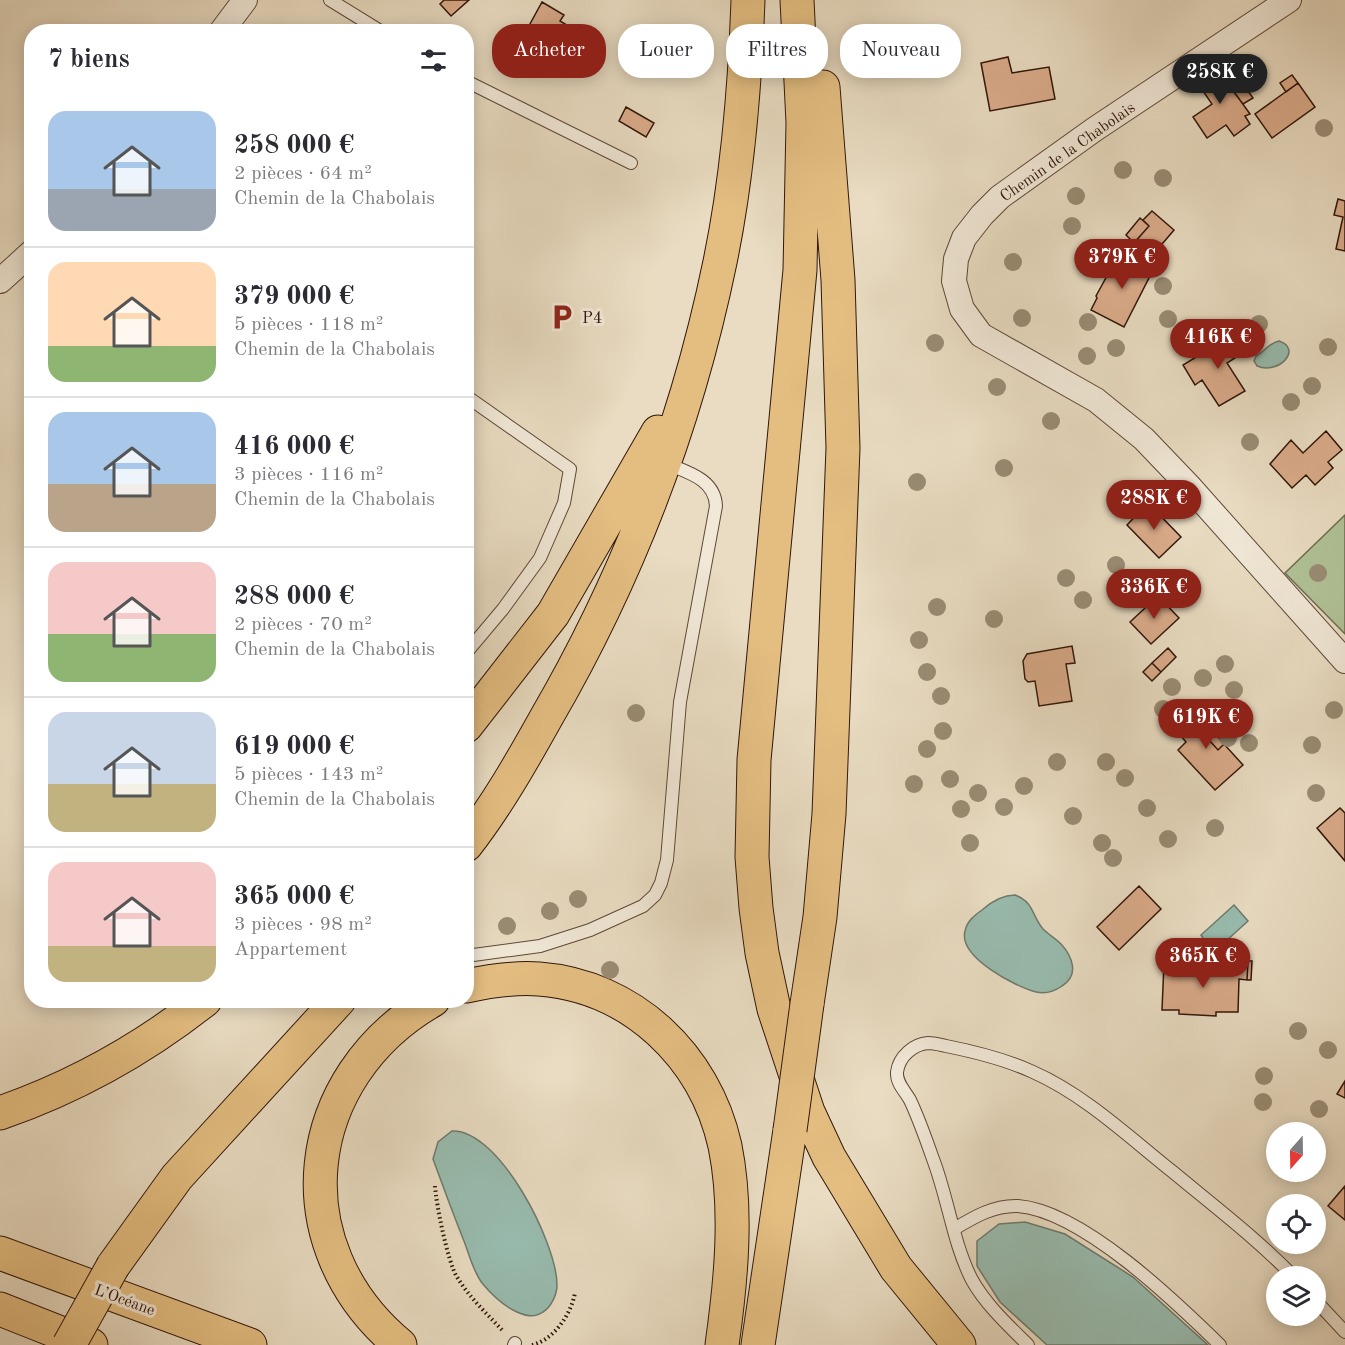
<!DOCTYPE html>
<html lang="fr">
<meta charset="utf-8">
<style>
:root{--surface:#fff;--page:#f2f2f3;--text:#2b2b33;--muted:#7c7c81;--line:#e1e1e2;--accent:#8f2418}
body{margin:0;font-family:"Old Standard TT",serif;background:var(--page);color:var(--text);height:100vh;display:flex;flex-direction:column;font-size:22px;white-space:nowrap}
*{box-sizing:border-box;margin:0}
p{font-size:20px;color:var(--muted)}
.icon{flex:none;width:33px;height:33px;fill:none;stroke:currentColor;stroke-width:2;stroke-linecap:round;stroke-linejoin:round}
.map{position:relative;flex:1;overflow:hidden}
.drawer{position:absolute;left:24px;top:24px;width:450px;height:984px;display:flex;flex-direction:column;background:var(--surface);border-radius:24px;box-shadow:0 3px 15px #0003}
.drawer>*{flex:none}
.top-card{position:absolute;left:492px;top:24px;width:570px;height:54px;display:flex;gap:12px}
.needle{width:39px;rotate:200deg}
.buttons{position:absolute;left:1266px;top:1122px;display:grid;gap:12px}
.buttons a{display:grid;place-items:center;width:60px;height:60px;border-radius:50%;background:var(--surface);box-shadow:0 3px 15px #0003;font-size:30px}
.price{position:absolute;translate:-50% -51px;padding:0 14px;border-radius:21px;background:var(--accent);color:#fff;font-size:20px;line-height:39px;filter:drop-shadow(0 2px 3px #0008)}
.price::after{content:'';position:absolute;left:50%;top:36px;width:18px;height:14px;margin-left:-9px;background:inherit;clip-path:polygon(0 0,100% 0,50% 100%)}
.price.selected{background:#222;color:#fff}
ul{padding:0;list-style:none}
li{display:flex;align-items:center;gap:18px;height:150px;padding:0 24px}
li+li{border-top:2px solid var(--line)}
li span{display:grid;place-items:center;flex:none;width:168px;height:120px;border-radius:18px;color:#555}
li>.icon{margin-inline-start:auto}
span .icon{width:72px;height:72px;fill:#fffc;stroke-width:1}
li b{font-size:26px}
h2{display:flex;justify-content:space-between;align-items:center;height:72px;padding:0 24px;font-size:26px}
.chip{padding:0 21px;border-radius:24px;background:var(--surface);box-shadow:0 3px 15px #0003;font-size:21px;line-height:54px}
.chip.selected{background:var(--accent);color:#fff}
.map>svg:first-child{display:block}
.green{fill:#b1c298;stroke:#706c51;stroke-width:1.5}
.water{fill:#98bcaf;stroke:#6e7a6d;stroke-width:1.5}
.building{fill:#daab8a;stroke:#30160a;stroke-width:1.5}
.lines{fill:none;stroke-linecap:round;stroke-linejoin:round}
.lane-casing{stroke:#5e4838;stroke-width:14}
.street-casing{stroke:#5e4838;stroke-width:26}
.highway-casing{stroke:#30160a;stroke-width:35}
.path{stroke:#30160a;stroke-width:4;stroke-dasharray:1.5 3;stroke-linecap:butt}
.lane{stroke:#f1e8d7;stroke-width:12}
.street{stroke:#f1e8d7;stroke-width:24}
.highway{stroke:#e4be81;stroke-width:33}
.highway-bridge-casing{stroke:#30160a;stroke-width:35;stroke-linecap:butt}
.highway-bridge{stroke:#e4be81;stroke-width:33}
.tree{fill:#998c74}
.labels{text-anchor:middle;stroke-width:6;stroke-linejoin:round;paint-order:stroke}
.street-label{font-size:16px;fill:#30160a;stroke:#f1e8d7}
.poi-label{font-size:16px;fill:#30160a;stroke:#f1e8d7;text-anchor:start}
</style>
<div class="map">
<svg width="1345" height="1345" viewBox="0 0 1345 1345">
<rect width="100%" height="100%" fill="#e9dcc2"/>
<filter id="stains"><feTurbulence type="fractalNoise" baseFrequency=".00333" numOctaves="4"/><feColorMatrix values="0 0 0 0 .2 0 0 0 0 .09 0 0 0 0 .02 0 0 0 .5 -.17"/></filter>
<radialGradient id="worn" r=".72"><stop offset=".6" stop-color="#630" stop-opacity="0"/><stop offset="1" stop-color="#630" stop-opacity=".3"/></radialGradient>
<path class="green" d="M1345 515V634L1285 573Z"/>
<path class="water" d="M1279 341C1303 349 1279 375 1257 366L1254 361 1256 356C1265 351 1269 343 1279 341Z
M1015 895C1035 903 1031 915 1043 929 1048 934 1055 938 1061 944 1072 956 1080 975 1062 986 1055 991 1045 994 1036 992 1016 987 958 957 965 931 967 921 975 915 982 910 991 902 1002 895 1015 895Z
M1234 905 1248 921 1215 951 1212 949 1207 950 1201 944 1203 938 1201 935Z
M452 1131C499 1129 557 1243 557 1285 557 1295 551 1307 543 1312 534 1318 526 1316 517 1312 504 1306 491 1294 482 1283 473 1271 469 1254 464 1241 453 1214 443 1186 433 1159L438 1142Z
M1025 1222 1065 1234 1133 1277 1208 1345H1047L1000 1302 977 1266V1241L999 1224Z"/>
<path class="building" d="M444 0H469L451 16 440 4Z
M542 2 564 15 560 21 585 36 570 63 524 35Z
M586 27 599 35 582 63 572 58 585 36 582 34Z
M1008 57 1012 73 1049 67 1055 99 990 111 981 63Z
M1214 64 1250 114 1245 116 1250 124 1234 136 1226 125 1207 138 1193 117 1212 104 1194 78Z
M1292 75 1298 83 1286 92 1280 83Z
M1298 83 1315 107 1272 138 1255 114Z
M1243 84 1253 98 1243 104 1233 91Z
M626 107 654 123 646 137 619 121Z
M1338 199 1345 201V251L1336 249 1343 217 1334 215Z
M1152 211 1174 230 1151 257 1134 243 1149 226 1143 220Z
M1140 218 1149 226 1134 243 1126 235Z
M1119 254 1153 270 1124 327 1091 310 1097 298 1096 296Z
M1241 336 1246 344 1241 354 1227 363 1245 391 1219 406 1202 380 1195 385 1183 365 1229 337Z
M1326 431 1342 450 1328 462 1333 468 1315 485 1306 475 1292 488 1270 464 1291 440 1303 453Z
M1148 503 1181 537 1159 558 1127 525Z
M1158 596 1179 618 1151 644 1130 622Z
M1072 646 1075 663 1066 664 1072 701 1039 706 1035 681 1028 682 1025 679 1023 661 1027 654Z
M1168 648 1176 657 1161 672 1152 663Z
M1152 663 1161 672 1152 681 1143 672Z
M1202 705H1205L1214 715 1213 718 1200 730 1218 750 1224 744 1243 765 1215 790 1178 750 1186 742 1175 729Z
M1207 724 1224 744 1218 750 1200 730Z
M1340 808 1345 813V861L1317 828Z
M1139 886 1161 909 1119 950 1097 927Z
M1175 958 1224 960 1223 966 1216 972 1181 971 1174 964Z
M1224 960 1248 961 1247 980 1239 979 1238 1012H1216V1016L1179 1014V1010H1162L1164 963 1174 964 1181 971 1216 972 1223 966Z
M1248 961H1252L1251 980H1247Z
M1345 1081V1098L1337 1094Z
M1345 1186V1220L1328 1206Z"/>
<g class="lines">
<defs>
<path id="lane" d="M330 0 382 32
M466 81 631 163
M466 396 570 469 564 503 540 558 503 609 466 653
M466 956 540 946 590 930 643 906 655 895 661 883 667 860 680 702 716 506C715 479 687 472 665 463
M954 1229C974 1217 994 1205 1018 1206 1082 1211 1175 1301 1220 1345
M1316 1301 1345 1332
M514 1345 515 1343
M1028 1345C1008 1325 986 1305 972 1280 953 1243 948 1198 933 1159 926 1139 919 1119 910 1100 905 1091 896 1083 897 1072 899 1056 914 1044 928 1043 934 1043 941 1045 946 1046 976 1052 1005 1059 1033 1072 1085 1095 1129 1137 1173 1172 1214 1206 1256 1238 1293 1276"/>
<path id="street" d="M1289 0 1095 129 1000 197 982 215 964 238 956 259 954 281 962 309 981 335 1096 400 1144 439 1188 485 1345 661
M221 32 245 0
M0 281 32 252"/>
<path id="highway" d="M797 0 803 123 800 270 754 760 752 857 756 908 762 953 774 1009 808 1112 829 1157 896 1268 959 1345
M466 726 553 614 658 432
M466 845C497 805 522 761 546 718 628 577 687 422 720 262 738 175 745 88 748 0
M466 986C490 981 514 977 539 979 632 986 705 1056 725 1146 738 1210 731 1281 722 1345
M807 1004 820 917 829 814 843 448 838 280 823 87
M0 1113C75 1087 143 1049 205 1000
M0 1253 250 1345
M113 1266 177 1177 339 1000
M0 1309 91 1345
M400 1345C280 1245 299 1077 433 1000
M758 1345 790 1130"/>
</defs>
<use href="#lane" class="lane-casing"/>
<use href="#street" class="street-casing"/>
<use href="#highway" class="highway-casing"/>
<path class="path" d="M261 32 263 27 270 32
M435 1186C436 1204 448 1263 457 1277 469 1297 487 1314 503 1331
M532 1345C554 1340 571 1314 575 1293"/>
<use href="#lane" class="lane"/>
<use href="#street" class="street"/>
<use href="#highway" class="highway"/>
<defs>
<path id="highway-bridge" d="M790 1130 807 1004
M69 1345 113 1266"/>
</defs>
<use href="#highway-bridge" class="highway-bridge-casing"/>
<use href="#highway-bridge" class="highway-bridge"/>
</g>
<g class="tree">
<circle cx="1324" cy="128" r="9"/>
<circle cx="1123" cy="170" r="9"/>
<circle cx="1163" cy="178" r="9"/>
<circle cx="1076" cy="196" r="9"/>
<circle cx="1072" cy="226" r="9"/>
<circle cx="1013" cy="262" r="9"/>
<circle cx="1163" cy="286" r="9"/>
<circle cx="1022" cy="318" r="9"/>
<circle cx="1168" cy="319" r="9"/>
<circle cx="1088" cy="322" r="9"/>
<circle cx="1259" cy="324" r="9"/>
<circle cx="1201" cy="328" r="9"/>
<circle cx="935" cy="343" r="9"/>
<circle cx="1328" cy="347" r="9"/>
<circle cx="1116" cy="348" r="9"/>
<circle cx="1087" cy="356" r="9"/>
<circle cx="1312" cy="386" r="9"/>
<circle cx="997" cy="387" r="9"/>
<circle cx="1291" cy="402" r="9"/>
<circle cx="1051" cy="421" r="9"/>
<circle cx="1250" cy="442" r="9"/>
<circle cx="1004" cy="468" r="9"/>
<circle cx="917" cy="482" r="9"/>
<circle cx="1116" cy="565" r="9"/>
<circle cx="1318" cy="573" r="9"/>
<circle cx="1066" cy="578" r="9"/>
<circle cx="1142" cy="596" r="9"/>
<circle cx="1083" cy="600" r="9"/>
<circle cx="937" cy="607" r="9"/>
<circle cx="994" cy="619" r="9"/>
<circle cx="919" cy="640" r="9"/>
<circle cx="1225" cy="664" r="9"/>
<circle cx="927" cy="672" r="9"/>
<circle cx="1203" cy="678" r="9"/>
<circle cx="1172" cy="687" r="9"/>
<circle cx="1234" cy="690" r="9"/>
<circle cx="941" cy="696" r="9"/>
<circle cx="1163" cy="709" r="9"/>
<circle cx="1334" cy="710" r="9"/>
<circle cx="636" cy="713" r="9"/>
<circle cx="943" cy="731" r="9"/>
<circle cx="1228" cy="738" r="9"/>
<circle cx="1249" cy="743" r="9"/>
<circle cx="1312" cy="745" r="9"/>
<circle cx="927" cy="749" r="9"/>
<circle cx="1057" cy="762" r="9"/>
<circle cx="1106" cy="762" r="9"/>
<circle cx="1125" cy="778" r="9"/>
<circle cx="950" cy="779" r="9"/>
<circle cx="914" cy="784" r="9"/>
<circle cx="1024" cy="786" r="9"/>
<circle cx="978" cy="793" r="9"/>
<circle cx="1316" cy="793" r="9"/>
<circle cx="1004" cy="807" r="9"/>
<circle cx="1147" cy="808" r="9"/>
<circle cx="961" cy="809" r="9"/>
<circle cx="1073" cy="816" r="9"/>
<circle cx="1215" cy="828" r="9"/>
<circle cx="1168" cy="839" r="9"/>
<circle cx="970" cy="843" r="9"/>
<circle cx="1102" cy="843" r="9"/>
<circle cx="1113" cy="858" r="9"/>
<circle cx="578" cy="899" r="9"/>
<circle cx="550" cy="911" r="9"/>
<circle cx="507" cy="926" r="9"/>
<circle cx="610" cy="970" r="9"/>
<circle cx="1298" cy="1031" r="9"/>
<circle cx="1328" cy="1050" r="9"/>
<circle cx="1264" cy="1076" r="9"/>
<circle cx="1263" cy="1102" r="9"/>
<circle cx="1319" cy="1109" r="9"/>
</g>
<defs>
<symbol id="parking-bare" viewBox="-9 -9 18 18"><path d="M-3.5-5.5H1a3.5 3.5 0 0 1 0 7H-1V5.5H-3.5ZM-1-3.4V-.6H.8a1.4 1.4 0 0 0 0-2.8Z" fill="#8f2418" stroke="#f1e8d7" stroke-width="2.5" paint-order="stroke"/></symbol>
</defs>
<g fill-rule="evenodd">
<use href="#parking-bare" x="543" y="298" width="38" height="38"/>
</g>
<g class="labels">
<g class="street-label">
<text transform="translate(1067 151) rotate(-35)" y="6">Chemin de la Chabolais</text>
<text transform="translate(125 1299) rotate(20)" y="6">L’Océane</text>
</g>
<g class="poi-label">
<text x="582" y="323">P4</text>
</g>
</g>
<rect width="100%" height="100%" filter="url(#stains)"/>
<rect width="100%" height="100%" fill="url(#worn)"/>
</svg>
<div class="buttons">
<a><svg class="needle" viewBox="-14 -14 28 28"><path d="M0-13l5 13h-10z" fill="#e53935"/><path d="M0 13l5-13h-10z" fill="#7c7c81"/></svg></a>
<a><svg class="icon" aria-label="locate" viewBox="0 0 24 24"><circle cx="12" cy="12" r="6"/><path d="M12 2v4M12 18v4M2 12h4M18 12h4"/></svg></a>
<a><svg class="icon" aria-label="layers" viewBox="0 0 24 24"><path d="M12 4l9 5-9 5-9-5zM3 14l9 5 9-5"/></svg></a>
</div>
<b class="price selected" style="left:1220px;top:105px">258K €</b>
<b class="price" style="left:1122px;top:290px">379K €</b>
<b class="price" style="left:1218px;top:370px">416K €</b>
<b class="price" style="left:1154px;top:531px">288K €</b>
<b class="price" style="left:1154px;top:620px">336K €</b>
<b class="price" style="left:1206px;top:750px">619K €</b>
<b class="price" style="left:1203px;top:989px">365K €</b>
<div class="top-card">
<a class="chip selected">Acheter</a>
<a class="chip">Louer</a>
<a class="chip">Filtres</a>
<a class="chip">Nouveau</a>
</div>
<section class="drawer">
<h2>7 biens<svg class="icon" aria-label="filters" viewBox="0 0 24 24"><path d="M4 7h16M4 17h16"/><circle cx="9" cy="7" r="2"/><circle cx="15" cy="17" r="2"/></svg></h2>
<ul>
<li><span style="background:linear-gradient(#a9c7e8 65%,#9aa5b1 0)"><svg class="icon" aria-label="home" viewBox="0 0 24 24"><path d="M3 11l9-7 9 7M6 9v11h12V9"/></svg></span><div><b>258 000 €</b><p>2 pièces · 64 m²</p><p>Chemin de la Chabolais</p></div></li>
<li><span style="background:linear-gradient(#ffd9b3 70%,#8fb573 0)"><svg class="icon" aria-label="home" viewBox="0 0 24 24"><path d="M3 11l9-7 9 7M6 9v11h12V9"/></svg></span><div><b>379 000 €</b><p>5 pièces · 118 m²</p><p>Chemin de la Chabolais</p></div></li>
<li><span style="background:linear-gradient(#a9c7e8 60%,#b9a48a 0)"><svg class="icon" aria-label="home" viewBox="0 0 24 24"><path d="M3 11l9-7 9 7M6 9v11h12V9"/></svg></span><div><b>416 000 €</b><p>3 pièces · 116 m²</p><p>Chemin de la Chabolais</p></div></li>
<li><span style="background:linear-gradient(#f6c9c9 60%,#8fb573 0)"><svg class="icon" aria-label="home" viewBox="0 0 24 24"><path d="M3 11l9-7 9 7M6 9v11h12V9"/></svg></span><div><b>288 000 €</b><p>2 pièces · 70 m²</p><p>Chemin de la Chabolais</p></div></li>
<li><span style="background:linear-gradient(#c9d6e8 60%,#c2b280 0)"><svg class="icon" aria-label="home" viewBox="0 0 24 24"><path d="M3 11l9-7 9 7M6 9v11h12V9"/></svg></span><div><b>619 000 €</b><p>5 pièces · 143 m²</p><p>Chemin de la Chabolais</p></div></li>
<li><span style="background:linear-gradient(#f6c9c9 70%,#c2b280 0)"><svg class="icon" aria-label="home" viewBox="0 0 24 24"><path d="M3 11l9-7 9 7M6 9v11h12V9"/></svg></span><div><b>365 000 €</b><p>3 pièces · 98 m²</p><p>Appartement</p></div></li>
</ul>
</section>
</div>
